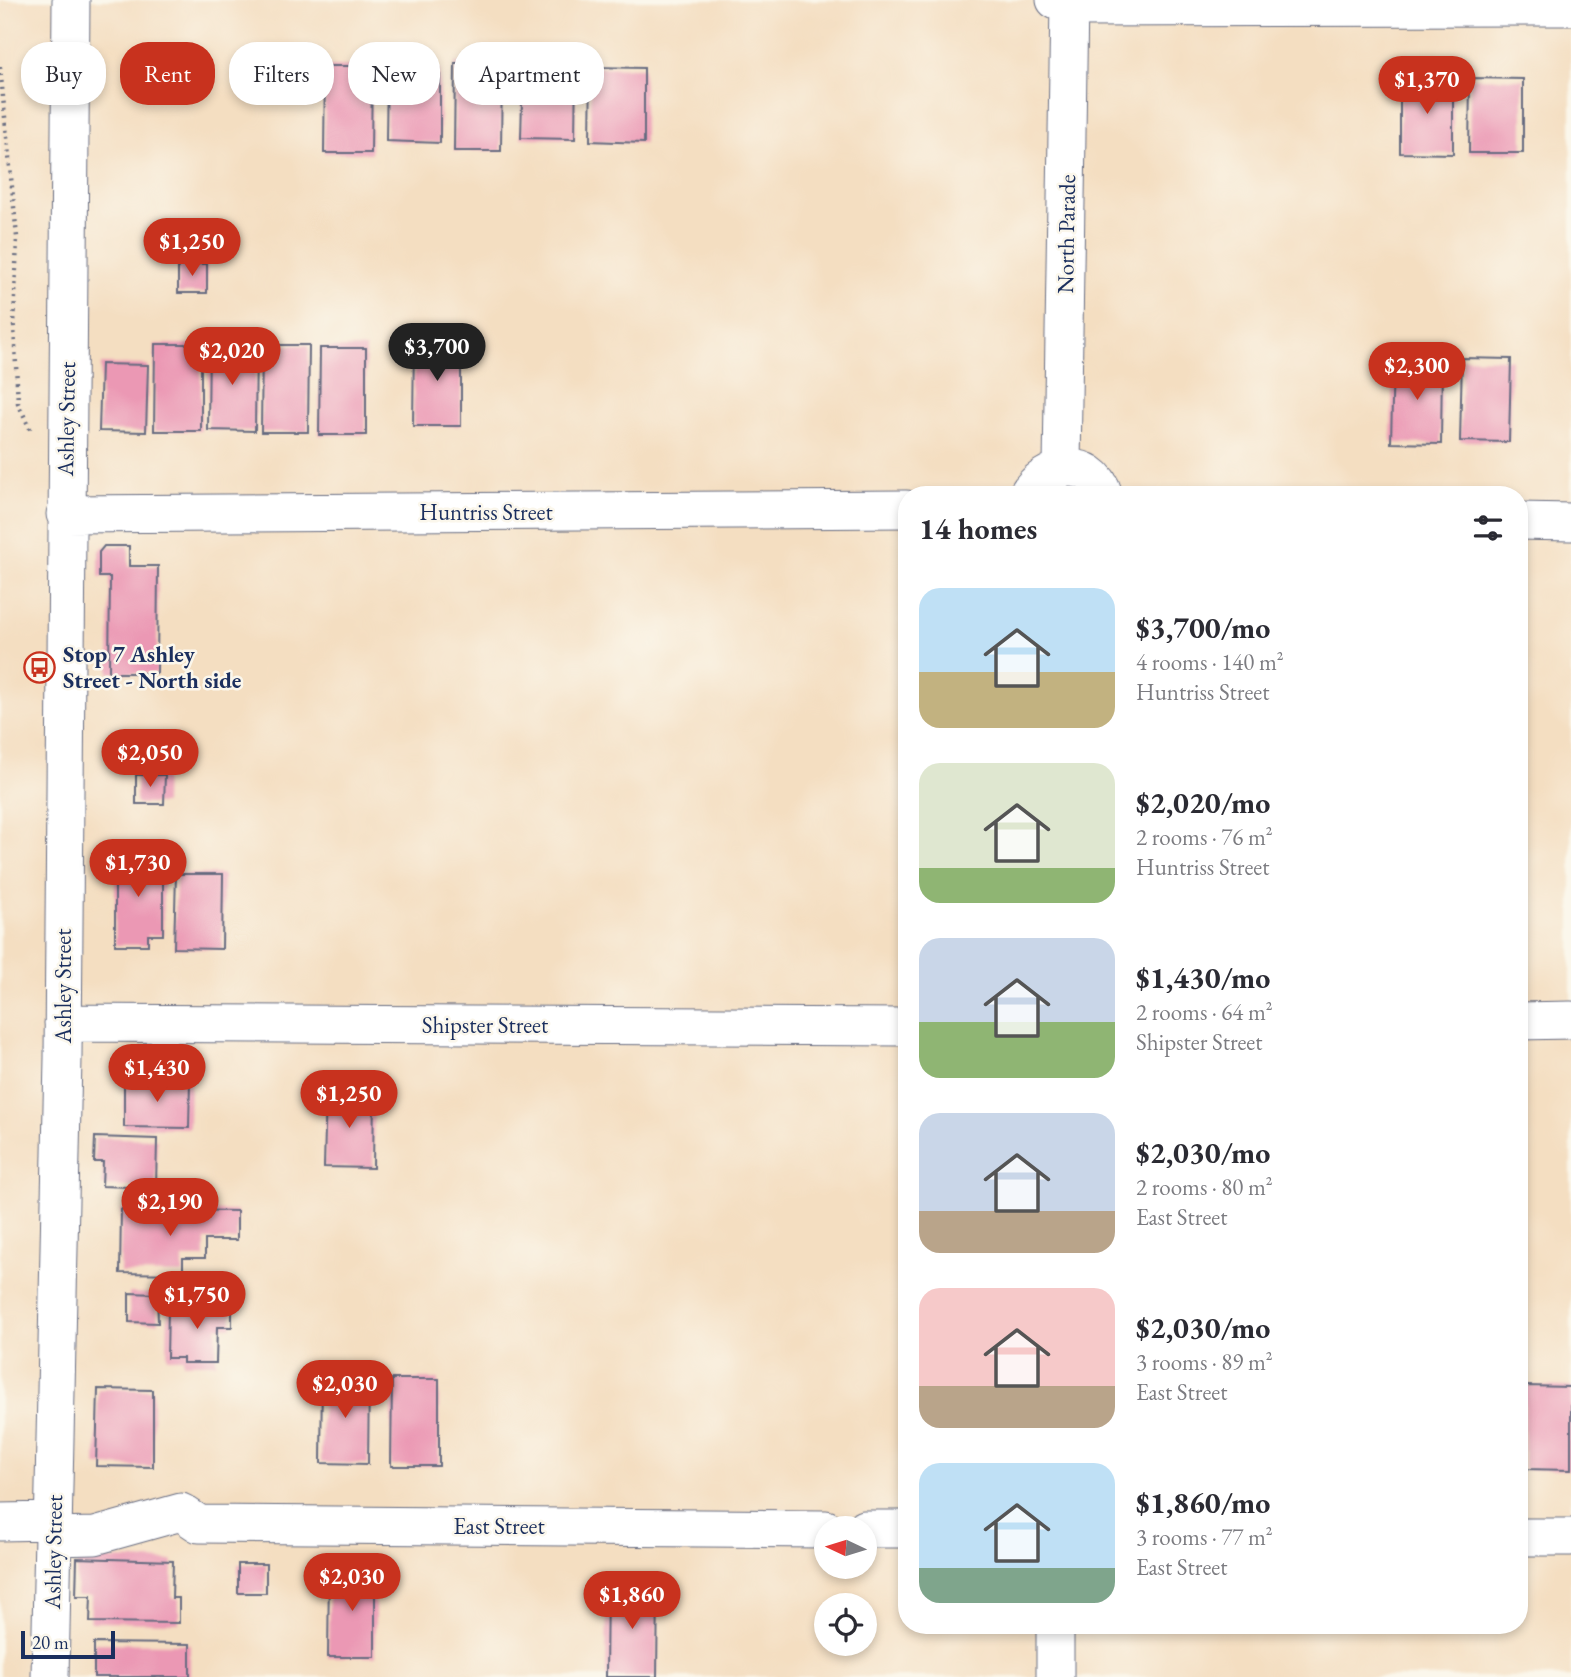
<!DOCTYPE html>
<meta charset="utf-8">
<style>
:root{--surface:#fff;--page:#f7f7f7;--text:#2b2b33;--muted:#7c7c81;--accent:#c8321e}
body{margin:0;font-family:"EB Garamond",serif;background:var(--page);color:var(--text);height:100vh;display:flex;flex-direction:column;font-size:26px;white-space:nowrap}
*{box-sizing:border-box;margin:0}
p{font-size:23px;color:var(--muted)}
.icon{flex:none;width:38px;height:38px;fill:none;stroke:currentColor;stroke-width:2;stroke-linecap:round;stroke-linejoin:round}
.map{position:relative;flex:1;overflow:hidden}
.details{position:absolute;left:898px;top:486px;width:630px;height:1148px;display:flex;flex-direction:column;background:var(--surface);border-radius:28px;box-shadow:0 4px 10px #0003}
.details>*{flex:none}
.hud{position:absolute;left:21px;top:42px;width:665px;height:63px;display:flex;gap:14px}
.needle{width:46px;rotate:274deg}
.controls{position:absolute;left:814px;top:1516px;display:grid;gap:14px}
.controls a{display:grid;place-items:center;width:63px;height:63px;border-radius:50%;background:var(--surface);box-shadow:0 4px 10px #0003;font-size:35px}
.scale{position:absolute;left:21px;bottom:18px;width:94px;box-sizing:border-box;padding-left:7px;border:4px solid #1b2f5e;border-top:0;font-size:19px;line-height:24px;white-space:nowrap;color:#1b2f5e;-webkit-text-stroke:5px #fbf7ec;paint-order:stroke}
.price{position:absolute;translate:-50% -60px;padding:0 16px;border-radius:24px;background:var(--accent);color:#fff;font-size:23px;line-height:46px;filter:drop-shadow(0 2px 4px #0008)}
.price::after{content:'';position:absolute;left:50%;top:42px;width:21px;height:16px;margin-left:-10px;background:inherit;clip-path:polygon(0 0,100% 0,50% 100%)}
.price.selected{background:#222;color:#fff}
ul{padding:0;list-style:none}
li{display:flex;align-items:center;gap:21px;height:175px;padding:0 21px}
li span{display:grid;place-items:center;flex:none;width:196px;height:140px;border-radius:21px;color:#555}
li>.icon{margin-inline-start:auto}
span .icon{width:84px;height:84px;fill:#fffc;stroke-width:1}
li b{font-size:30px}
h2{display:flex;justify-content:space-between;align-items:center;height:84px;padding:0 21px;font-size:30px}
.chip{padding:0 24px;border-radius:28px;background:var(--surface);box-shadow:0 4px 10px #0003;font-size:24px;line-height:63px}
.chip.selected{background:var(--accent);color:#fff}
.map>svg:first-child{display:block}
.building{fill:#eb98b4}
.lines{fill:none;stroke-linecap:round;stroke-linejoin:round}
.minor-casing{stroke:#676c81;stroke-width:39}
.path{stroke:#676c81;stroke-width:4.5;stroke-dasharray:2 5;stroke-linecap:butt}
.minor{stroke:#fff;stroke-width:37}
.labels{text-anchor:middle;stroke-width:5;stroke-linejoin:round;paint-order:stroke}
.street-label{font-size:23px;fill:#1b2f5e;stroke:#fbf7ec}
.poi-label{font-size:23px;font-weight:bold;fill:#1b2f5e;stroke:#fbf7ec;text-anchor:start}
</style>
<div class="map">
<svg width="1571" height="1677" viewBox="0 0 1571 1677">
<rect width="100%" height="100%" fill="#fbf7ec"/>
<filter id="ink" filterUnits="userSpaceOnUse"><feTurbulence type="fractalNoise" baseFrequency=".0143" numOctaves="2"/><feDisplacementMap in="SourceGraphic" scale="14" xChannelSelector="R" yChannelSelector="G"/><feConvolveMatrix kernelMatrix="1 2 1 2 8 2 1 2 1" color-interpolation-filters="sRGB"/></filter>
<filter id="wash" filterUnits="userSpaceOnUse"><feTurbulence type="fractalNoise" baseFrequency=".00686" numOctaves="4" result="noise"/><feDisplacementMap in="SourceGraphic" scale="28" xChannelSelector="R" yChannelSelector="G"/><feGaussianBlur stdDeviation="1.57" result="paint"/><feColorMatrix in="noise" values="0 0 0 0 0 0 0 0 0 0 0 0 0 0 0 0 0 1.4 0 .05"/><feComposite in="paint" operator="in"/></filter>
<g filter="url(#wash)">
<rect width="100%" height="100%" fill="#f4dec1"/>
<g id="blocks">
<path class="building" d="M455 63 502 64 501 151H454Z
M523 64H576L575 139 521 138Z
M325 66H372L371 153H324Z
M591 67 644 68V143L590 141Z
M387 68H440V143L386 141Z
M1470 78 1523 79V153H1469Z
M1400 79H1453V154L1400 153Z
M178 264H207V293H178Z
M414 339H461V426H413Z
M209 343 256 344 255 431 208 430Z
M155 344H201V431H154Z
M262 345H309L308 432H261Z
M320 348H366V435H319Z
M1462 358 1511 359 1509 442 1460 441Z
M1393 360 1442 361 1441 444 1391 443Z
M101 364 148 365 146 432 99 431Z
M104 546H129V566H158L157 673H109L110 577H99V552Z
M136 775H165L164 804H136Z
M115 855 163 856V935H148V945H115Z
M176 874H223L222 949 174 948Z
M124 1080H190L189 1128 124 1127Z
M326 1091 374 1092 373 1168 324 1167Z
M95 1137 157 1139 156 1188 102 1186 103 1162H94Z
M121 1209 237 1211V1240H205V1258H183V1274L120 1273Z
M129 1293 157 1294 158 1323 129 1322Z
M211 1298H232V1327H217L216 1363H183V1358H167L168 1308H212Z
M322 1376H369L368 1464 321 1463Z
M392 1379H439V1466H391Z
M1525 1386 1571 1387V1470L1524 1469Z
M98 1389 153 1390V1467L96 1466Z
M77 1558 173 1561 172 1598H179V1623L90 1622 91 1596H76Z
M238 1564H266V1593H238Z
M329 1569 375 1570V1657H328Z
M607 1585H658L657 1677H606Z
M94 1643 190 1644V1677H94Z"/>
</g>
</g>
<g filter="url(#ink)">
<use href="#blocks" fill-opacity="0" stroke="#676c81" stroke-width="2"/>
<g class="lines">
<defs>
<path id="minor" d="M1055 0 1069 8 1571 7
M1062 467 1069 0
M1027 495C1044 465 1092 454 1104 495
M65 514 906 509
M1519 521 1571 522
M1519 1021 1571 1020
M63 1023 906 1027
M0 1522 53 1521
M864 1529H906
M53 1537 95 1536 181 1512 199 1524 826 1529
M1519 1537H1571
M50 1677 63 1058 71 0
M1055 1677V1626"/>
</defs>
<use href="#minor" class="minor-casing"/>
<path class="path" d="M0 67 17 237 14 327 18 403 32 433"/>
<use href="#minor" class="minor"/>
</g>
</g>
<defs>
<symbol id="bus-ring" viewBox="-11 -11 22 22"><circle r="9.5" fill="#fbf7ec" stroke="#c8321e" stroke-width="1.5"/><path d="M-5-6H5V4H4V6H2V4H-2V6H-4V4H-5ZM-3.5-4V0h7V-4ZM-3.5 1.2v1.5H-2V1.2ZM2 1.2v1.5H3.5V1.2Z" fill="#c8321e"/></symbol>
</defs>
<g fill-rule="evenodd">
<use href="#bus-ring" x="22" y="650" width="35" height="35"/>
</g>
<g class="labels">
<g class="street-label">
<text transform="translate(1066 234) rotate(-89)" y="8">North Parade</text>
<text transform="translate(66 419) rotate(-89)" y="8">Ashley Street</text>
<text x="486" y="520">Huntriss Street</text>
<text transform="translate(63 986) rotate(-90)" y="8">Ashley Street</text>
<text x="485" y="1033">Shipster Street</text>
<text x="499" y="1534">East Street</text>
<text transform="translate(53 1552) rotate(-89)" y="8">Ashley Street</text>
</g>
<g class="poi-label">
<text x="63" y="662">Stop 7 Ashley<tspan x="63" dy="26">Street - North side</tspan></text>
</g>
</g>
</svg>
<div class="controls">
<a><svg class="needle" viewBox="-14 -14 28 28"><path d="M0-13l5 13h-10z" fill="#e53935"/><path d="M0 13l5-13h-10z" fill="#7c7c81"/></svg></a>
<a><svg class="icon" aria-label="locate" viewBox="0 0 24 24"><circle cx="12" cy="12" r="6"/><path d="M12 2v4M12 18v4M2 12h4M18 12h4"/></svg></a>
</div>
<div class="scale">20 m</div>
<b class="price" style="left:1427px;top:116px">$1,370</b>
<b class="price" style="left:192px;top:278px">$1,250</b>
<b class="price selected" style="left:437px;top:383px">$3,700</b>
<b class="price" style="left:232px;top:387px">$2,020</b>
<b class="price" style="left:1417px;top:402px">$2,300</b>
<b class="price" style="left:150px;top:789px">$2,050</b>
<b class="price" style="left:138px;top:899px">$1,730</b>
<b class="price" style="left:157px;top:1104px">$1,430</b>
<b class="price" style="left:349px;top:1130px">$1,250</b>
<b class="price" style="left:170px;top:1238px">$2,190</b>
<b class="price" style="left:197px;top:1331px">$1,750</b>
<b class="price" style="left:345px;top:1420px">$2,030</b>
<b class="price" style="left:352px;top:1613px">$2,030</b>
<b class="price" style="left:632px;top:1631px">$1,860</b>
<div class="hud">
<a class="chip">Buy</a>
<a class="chip selected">Rent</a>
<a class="chip">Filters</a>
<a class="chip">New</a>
<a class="chip">Apartment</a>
</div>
<section class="details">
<h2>14 homes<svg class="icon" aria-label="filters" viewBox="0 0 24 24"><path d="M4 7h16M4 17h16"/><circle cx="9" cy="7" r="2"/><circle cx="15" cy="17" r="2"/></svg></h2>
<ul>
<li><span style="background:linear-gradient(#bfe0f5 60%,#c2b280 0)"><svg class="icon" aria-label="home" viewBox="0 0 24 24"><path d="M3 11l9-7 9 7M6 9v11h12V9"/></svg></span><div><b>$3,700/mo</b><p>4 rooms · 140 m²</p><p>Huntriss Street</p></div></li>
<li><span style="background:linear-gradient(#dfe7d0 75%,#8fb573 0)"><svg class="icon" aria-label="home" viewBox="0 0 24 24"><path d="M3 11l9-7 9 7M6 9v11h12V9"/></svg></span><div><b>$2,020/mo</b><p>2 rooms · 76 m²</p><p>Huntriss Street</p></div></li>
<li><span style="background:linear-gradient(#c9d6e8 60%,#8fb573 0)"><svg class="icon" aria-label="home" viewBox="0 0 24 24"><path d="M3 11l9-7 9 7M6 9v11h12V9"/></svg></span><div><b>$1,430/mo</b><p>2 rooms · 64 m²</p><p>Shipster Street</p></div></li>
<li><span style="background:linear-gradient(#c9d6e8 70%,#b9a48a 0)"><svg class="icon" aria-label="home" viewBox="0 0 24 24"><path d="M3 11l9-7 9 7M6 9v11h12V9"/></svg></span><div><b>$2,030/mo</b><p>2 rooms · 80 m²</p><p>East Street</p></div></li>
<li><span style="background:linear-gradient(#f6c9c9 70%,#b9a48a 0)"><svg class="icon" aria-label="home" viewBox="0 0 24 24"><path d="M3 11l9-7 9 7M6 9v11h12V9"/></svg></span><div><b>$2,030/mo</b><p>3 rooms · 89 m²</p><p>East Street</p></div></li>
<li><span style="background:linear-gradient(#bfe0f5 75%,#7fa58c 0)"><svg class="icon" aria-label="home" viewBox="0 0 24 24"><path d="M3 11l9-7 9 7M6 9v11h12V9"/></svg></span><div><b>$1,860/mo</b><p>3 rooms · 77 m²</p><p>East Street</p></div></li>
</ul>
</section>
</div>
